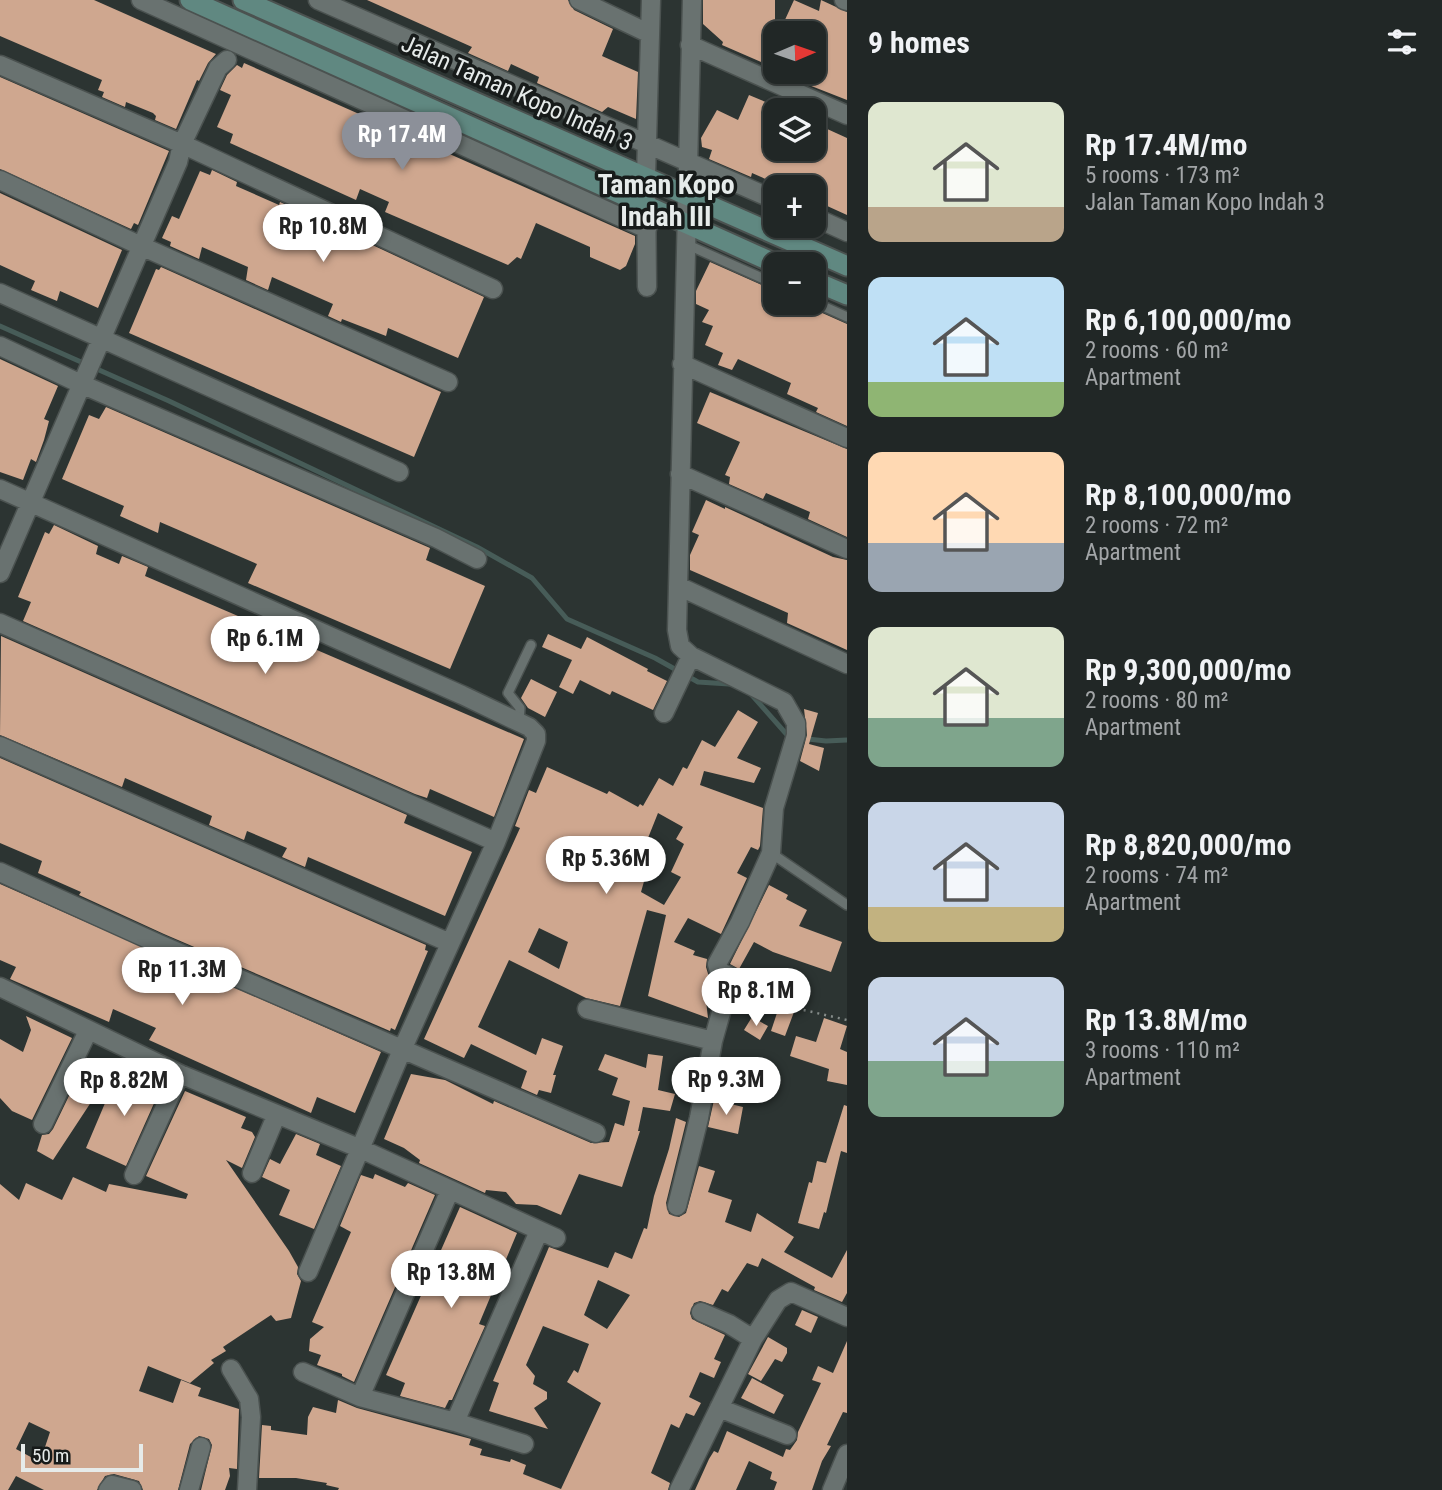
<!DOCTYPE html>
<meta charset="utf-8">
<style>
:root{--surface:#212726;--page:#292f2e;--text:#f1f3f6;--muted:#a2a5a7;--line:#3e4443;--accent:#8c9099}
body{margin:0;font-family:"Roboto Condensed",sans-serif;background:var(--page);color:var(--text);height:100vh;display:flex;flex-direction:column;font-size:26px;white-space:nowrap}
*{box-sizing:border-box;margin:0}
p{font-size:23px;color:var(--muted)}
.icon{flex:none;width:38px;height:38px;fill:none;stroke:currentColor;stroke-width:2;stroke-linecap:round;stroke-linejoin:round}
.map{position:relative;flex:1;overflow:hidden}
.sheet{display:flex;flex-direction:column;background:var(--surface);width:595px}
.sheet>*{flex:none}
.needle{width:46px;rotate:88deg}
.fabs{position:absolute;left:763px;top:21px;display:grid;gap:14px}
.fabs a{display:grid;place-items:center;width:63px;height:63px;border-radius:14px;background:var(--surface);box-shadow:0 2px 5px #0004,0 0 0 2px var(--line);font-size:35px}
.scale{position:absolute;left:21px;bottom:18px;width:122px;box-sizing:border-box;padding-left:7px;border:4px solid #e6ebea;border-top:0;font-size:19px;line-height:24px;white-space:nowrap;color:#e6ebea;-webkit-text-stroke:5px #171b1a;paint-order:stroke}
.price{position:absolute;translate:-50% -60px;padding:0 16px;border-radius:24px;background:#fff;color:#222;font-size:23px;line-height:46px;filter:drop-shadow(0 2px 4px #0008)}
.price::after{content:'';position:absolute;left:50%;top:42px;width:21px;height:16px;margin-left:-10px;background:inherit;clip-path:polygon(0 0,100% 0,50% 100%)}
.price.on{background:var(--accent);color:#fff}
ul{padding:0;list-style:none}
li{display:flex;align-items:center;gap:21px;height:175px;padding:0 21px}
li span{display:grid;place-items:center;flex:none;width:196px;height:140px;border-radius:14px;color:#555}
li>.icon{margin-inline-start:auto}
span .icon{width:84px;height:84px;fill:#fffc;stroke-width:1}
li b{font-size:30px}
h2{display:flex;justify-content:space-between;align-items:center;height:84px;padding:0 21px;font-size:30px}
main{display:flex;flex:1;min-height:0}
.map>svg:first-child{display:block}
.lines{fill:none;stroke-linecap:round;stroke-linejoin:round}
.stream{stroke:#475c58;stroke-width:5}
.building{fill:#cfa78f;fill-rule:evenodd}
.service-casing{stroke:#4b5250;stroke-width:12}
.minor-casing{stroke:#4b5250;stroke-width:21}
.secondary-casing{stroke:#4b5250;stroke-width:23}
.path{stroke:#858c8a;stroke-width:2.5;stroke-dasharray:2 5;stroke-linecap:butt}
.service{stroke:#697270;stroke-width:9}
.minor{stroke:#697270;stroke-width:18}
.secondary{stroke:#608881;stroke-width:19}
.labels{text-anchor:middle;stroke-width:7;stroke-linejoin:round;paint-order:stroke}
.street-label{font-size:24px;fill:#e6ebea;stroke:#171b1a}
.quarter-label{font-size:28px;font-weight:bold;fill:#e6ebea;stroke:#171b1a}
</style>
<main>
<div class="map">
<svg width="847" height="1490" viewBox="0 0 847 1490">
<rect width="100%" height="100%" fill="#2c3432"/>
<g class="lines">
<path class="stream" d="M0 326 169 401 477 547 532 578 567 619 655 658 698 682 729 684
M751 694 789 737 826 741 847 740"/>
</g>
<path class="building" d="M0 0H94L216 54 208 63 199 81 197 80 176 129 155 120 156 116 153 113 126 102 125 107 102 97 104 92 98 90 102 80 0 36Z
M367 0H568L574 10 613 29 602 56 638 72 636 119 608 107 602 112 537 83 539 77 511 64 508 71 468 53 472 47Z
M703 0H775V68L722 45 723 42 703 24Z
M794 0 819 11 821 0 847 12V100L796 80 798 72H814V33H779Z
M244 63 635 236V244L626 266 620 270 590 257V247L536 223 521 259 517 257 508 265 385 212 389 202 360 189 356 200 230 143 233 134 217 127 231 95 220 90 227 75 237 65 242 68Z
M0 77 169 151 138 225 134 223 131 229 0 169Z
M749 95 775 106V149H814V123L847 138V215L814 200V187H784L752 173 751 177 709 159 712 150 702 147 701 138 717 110 738 120Z
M212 170 237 182 236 186 279 205 280 202 484 297 458 358 388 328 386 336 342 319 341 322 328 316 333 304 272 277 268 290 246 280 248 267 202 247 199 259 170 246 171 242 162 238 172 216 179 219 200 171 210 175Z
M0 193 122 250 98 308 60 291 57 301 31 290 35 281 0 265Z
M710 262 775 291V303H806L811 308 847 324V426L816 412 818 408 787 394 791 383 738 359 732 370 718 365 723 353 705 345 713 326 702 322 709 310 696 304V291Z
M161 267 441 392 414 457 129 333 156 269 159 270Z
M0 359 58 386 44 419 49 421 44 440 36 462 31 459 23 480 0 472Z
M710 392 847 449V537L808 519 810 512 766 493 763 499 729 484 730 477 725 475 740 442 697 423Z
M106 407 430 548 426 560 485 586 450 669 248 583 257 564 160 522 158 533 120 516 124 506 62 479 89 415 99 419Z
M706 500 725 509V507L833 557 847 560V650L787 623 788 613 690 570V555L699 535 692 532Z
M54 525 98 546 96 554 119 564 122 556 148 567 145 576 524 739 494 817 430 789 427 798 415 794 23 621 31 602 18 597 45 532 49 534Z
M548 634 581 649 587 637 648 669 647 671 667 681 653 710 612 691 610 695 580 680 573 694 559 687 572 660 542 647Z
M1 636 407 815 404 823 472 852 445 916 308 857 305 867 282 857 287 848 247 831 244 840 209 825 212 816 125 778 122 787 0 735Z
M531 679 557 692 545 717 528 708 521 698Z
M804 709 818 713 809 744 824 748 819 771 800 761 807 735Z
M738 710 758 722 737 758 761 768 754 783 704 771 700 785 763 808 760 846 758 850 751 847 737 873 747 878 721 934 688 918 674 942 695 951 693 955 707 959 706 967 709 977 703 998 706 1001 708 1018 648 996 666 915 647 910 620 1006 586 998 509 960 478 1027 536 1055 542 1038 563 1046 553 1075H556L551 1093 539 1090 537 1095 521 1088 527 1071 471 1044 464 1058 424 1039 520 828 515 826 529 790 536 793 547 767 607 794 609 791 638 807 640 804 643 806 659 778 673 786 683 767 687 769 702 740 715 747ZM658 813 683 827 676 839 684 844 671 872 681 877 664 905 641 892 645 878 625 871 639 840 646 843ZM539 928 568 942 559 969 528 952Z
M0 758 426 945 425 950 428 951 395 1030 391 1028 390 1031 164 934 79 895 81 892 38 873 42 861 0 843Z
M0 884 381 1052 355 1113 317 1097 311 1113 149 1040 156 1028 113 1009 109 1022 10 979 16 967 0 960Z
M769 885 788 895 786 899 807 910 799 926 842 942 831 972 773 952 754 942 739 969 730 964Z
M779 1007 794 1012 785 1036 771 1031Z
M26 1016 72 1038 32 1120 12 1111 0 1098V1039L23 1052 31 1030Z
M752 1017 768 1026 760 1040 744 1030Z
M824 1018 847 1026 840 1049 847 1052V1085L827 1081 829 1069 790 1056 796 1036 816 1042Z
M605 1054 646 1068 648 1054 663 1056 658 1090 675 1094 670 1111 643 1107 638 1131H640L622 1187 579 1174 561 1215 537 1205 516 1204 506 1192 486 1190 485 1193 419 1163 420 1160 404 1148 384 1139 411 1074 445 1080 493 1104 494 1101 591 1143 609 1142 615 1123 624 1126 630 1101 612 1095 618 1078 598 1070Z
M129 1068 154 1078 150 1085 160 1090 126 1166 86 1148 111 1089 118 1093Z
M80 1073 103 1084 53 1160 37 1151 42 1135 49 1134 53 1129Z
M185 1091 246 1117 241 1128 252 1132 255 1137 242 1168 226 1160 289 1251 298 1267 297 1274 301 1281 291 1318 276 1321 271 1315 223 1347 226 1351 211 1360 214 1363 190 1383 148 1366 139 1391 173 1403 181 1380 201 1388 198 1396 239 1409 237 1469 229 1468 230 1476 225 1490H201L212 1445 209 1439 199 1436 190 1444 178 1490H143L139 1481 114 1474 105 1476 97 1490H44L16 1476 8 1490H0V1184L19 1200 26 1183 62 1200 73 1177 106 1192 109 1184 186 1199 188 1194 146 1176ZM29 1422 50 1432 40 1462 16 1449Z
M714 1100 743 1107 738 1134 708 1127Z
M844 1105 847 1106V1153L841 1151 826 1213 824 1212 819 1229 798 1223 809 1182 812 1183 817 1161 826 1163Z
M676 1118 686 1122 666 1203 669 1214 679 1217 686 1213 699 1166 715 1171 708 1192 732 1200 725 1222 751 1232 757 1213 794 1237 784 1252 832 1278 847 1250V1293L842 1302 814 1290 815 1287 762 1258 758 1267 747 1263 728 1292 722 1289 713 1305 700 1301 694 1303 690 1313 692 1319 725 1335 714 1359 721 1362 714 1378 700 1372 689 1397 701 1403 694 1416 686 1413 679 1428 671 1424 651 1473 670 1483 668 1490H338L339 1488 326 1485 327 1483 296 1478H259L262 1425 271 1426V1430L307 1435 308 1417 313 1407 336 1413 338 1400 357 1408 471 1439 469 1445 482 1449 480 1455 510 1462 511 1459 526 1465 523 1474 561 1489 601 1403 567 1382 574 1370 578 1373 589 1344 543 1326 526 1365 535 1376 533 1384 547 1392V1399L534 1408 548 1429 489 1411 499 1383 493 1381 549 1247 608 1268 615 1252 632 1259 644 1228 647 1229 654 1196 669 1149ZM598 1280 630 1295 607 1329 584 1315Z
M296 1134 320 1144 316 1155 341 1166 314 1229 279 1215 290 1190 262 1177 270 1159 280 1164Z
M375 1174 405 1187 408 1183 435 1195 354 1382 342 1376V1374L317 1365 321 1355 309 1351 310 1339 324 1327 312 1322 351 1232 340 1226 361 1175 373 1179Z
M460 1207 517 1233 479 1324 485 1326 452 1400H449L445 1408 400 1396 405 1383 386 1375Z
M802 1310 818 1317 811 1333 795 1325Z
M768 1337 787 1348V1353L782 1362 775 1359 761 1381 748 1374Z
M847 1341V1413L843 1412 827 1445 831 1446 822 1461 812 1490H774L777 1482 770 1479 772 1472 749 1461 736 1490H695L709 1459 714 1451 718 1453 727 1431 783 1457 786 1449 790 1450 797 1440 798 1432 821 1383 812 1380 818 1366 833 1373Z
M752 1378 784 1395 774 1414 741 1398Z"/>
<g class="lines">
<defs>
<path id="service" d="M686 244 775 284
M814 302 847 317
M519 723 520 708 508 693 531 645
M771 853 847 905"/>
<path id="minor" d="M141 0 647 229
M318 0 775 200
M579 0 650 34
M844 0 847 1
M690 45 847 115
M0 65 182 144 493 289
M0 180 141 246 448 382
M814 217 847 232
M647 287 646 176 651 0
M0 293 399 472
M0 346 81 384 436 538 477 559
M682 364 847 438
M680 474 847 549
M0 489 462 695 529 727 536 734V741L496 842 402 1050 308 1272
M0 573 178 162 182 144 218 68 227 60
M678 586 847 664
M0 623 496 842
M664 713 691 656
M0 746 450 943
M0 872 159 944 596 1133
M0 987 180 1074 361 1149 556 1238
M587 1009 713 1041
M43 1124 88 1031
M252 1173 276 1116
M134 1175 180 1074
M677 1206 699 1118 713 1041 731 977 719 971 717 964 740 922 771 853 774 808 796 735V723L784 702 691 656 680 646 677 630 692 0
M701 1312 729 1324 753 1339
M231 1369 249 1399 251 1417 247 1490
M303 1372 360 1397 455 1422 524 1444
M360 1397 450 1190
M719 1408 787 1435
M455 1422 539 1231
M108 1490 112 1485 132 1490
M189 1490 201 1447
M679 1490 753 1339 778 1300 791 1292 847 1317
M832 1490 847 1454"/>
<path id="secondary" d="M190 0 776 264
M243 0 847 266
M814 281 847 295"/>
</defs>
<use href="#service" class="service-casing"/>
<use href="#minor" class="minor-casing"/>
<use href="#secondary" class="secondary-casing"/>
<path class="path" d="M747 983 795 1008 847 1020"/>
<use href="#service" class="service"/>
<use href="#minor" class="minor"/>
<use href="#secondary" class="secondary"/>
</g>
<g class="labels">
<g class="street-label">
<text transform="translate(517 93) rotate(24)" y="8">Jalan Taman Kopo Indah 3</text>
</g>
<g class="quarter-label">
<text x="666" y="194">Taman Kopo<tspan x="666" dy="32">Indah III</tspan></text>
</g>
</g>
</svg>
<div class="fabs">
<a><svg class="needle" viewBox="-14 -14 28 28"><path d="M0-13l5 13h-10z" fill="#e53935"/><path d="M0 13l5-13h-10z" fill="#a2a5a7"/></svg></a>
<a><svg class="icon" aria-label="layers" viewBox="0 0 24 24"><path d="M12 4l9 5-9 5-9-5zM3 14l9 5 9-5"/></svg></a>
<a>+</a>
<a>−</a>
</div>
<div class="scale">50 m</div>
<b class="price on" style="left:402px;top:172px">Rp 17.4M</b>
<b class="price" style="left:323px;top:264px">Rp 10.8M</b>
<b class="price" style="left:265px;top:676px">Rp 6.1M</b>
<b class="price" style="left:606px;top:896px">Rp 5.36M</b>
<b class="price" style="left:182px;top:1007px">Rp 11.3M</b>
<b class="price" style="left:756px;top:1028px">Rp 8.1M</b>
<b class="price" style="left:726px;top:1117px">Rp 9.3M</b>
<b class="price" style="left:124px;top:1118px">Rp 8.82M</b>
<b class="price" style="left:451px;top:1310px">Rp 13.8M</b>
</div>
<section class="sheet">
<h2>9 homes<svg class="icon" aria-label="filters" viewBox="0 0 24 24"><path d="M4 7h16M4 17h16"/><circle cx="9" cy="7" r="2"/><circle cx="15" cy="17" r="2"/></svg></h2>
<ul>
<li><span style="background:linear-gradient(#dfe7d0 75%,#b9a48a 0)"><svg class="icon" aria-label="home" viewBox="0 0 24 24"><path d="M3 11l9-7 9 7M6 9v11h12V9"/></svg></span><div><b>Rp 17.4M/mo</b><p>5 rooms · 173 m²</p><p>Jalan Taman Kopo Indah 3</p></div></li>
<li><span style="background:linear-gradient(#bfe0f5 75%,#8fb573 0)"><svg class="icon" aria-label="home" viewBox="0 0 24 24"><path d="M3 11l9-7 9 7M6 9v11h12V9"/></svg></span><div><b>Rp 6,100,000/mo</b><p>2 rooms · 60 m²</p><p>Apartment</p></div></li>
<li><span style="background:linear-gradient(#ffd9b3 65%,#9aa5b1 0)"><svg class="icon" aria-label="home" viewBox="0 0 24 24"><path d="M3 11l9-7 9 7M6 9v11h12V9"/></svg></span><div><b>Rp 8,100,000/mo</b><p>2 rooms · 72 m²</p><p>Apartment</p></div></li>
<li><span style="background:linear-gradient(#dfe7d0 65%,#7fa58c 0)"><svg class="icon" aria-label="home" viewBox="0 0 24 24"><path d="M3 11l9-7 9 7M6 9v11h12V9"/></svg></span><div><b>Rp 9,300,000/mo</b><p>2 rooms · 80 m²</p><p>Apartment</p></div></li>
<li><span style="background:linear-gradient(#c9d6e8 75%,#c2b280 0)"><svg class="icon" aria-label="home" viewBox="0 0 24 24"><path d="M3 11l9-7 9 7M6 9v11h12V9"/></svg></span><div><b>Rp 8,820,000/mo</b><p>2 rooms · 74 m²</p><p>Apartment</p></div></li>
<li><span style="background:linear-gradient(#c9d6e8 60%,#7fa58c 0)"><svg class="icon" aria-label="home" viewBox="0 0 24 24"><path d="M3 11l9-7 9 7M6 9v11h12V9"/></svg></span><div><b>Rp 13.8M/mo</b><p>3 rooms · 110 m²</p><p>Apartment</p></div></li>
</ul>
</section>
</main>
